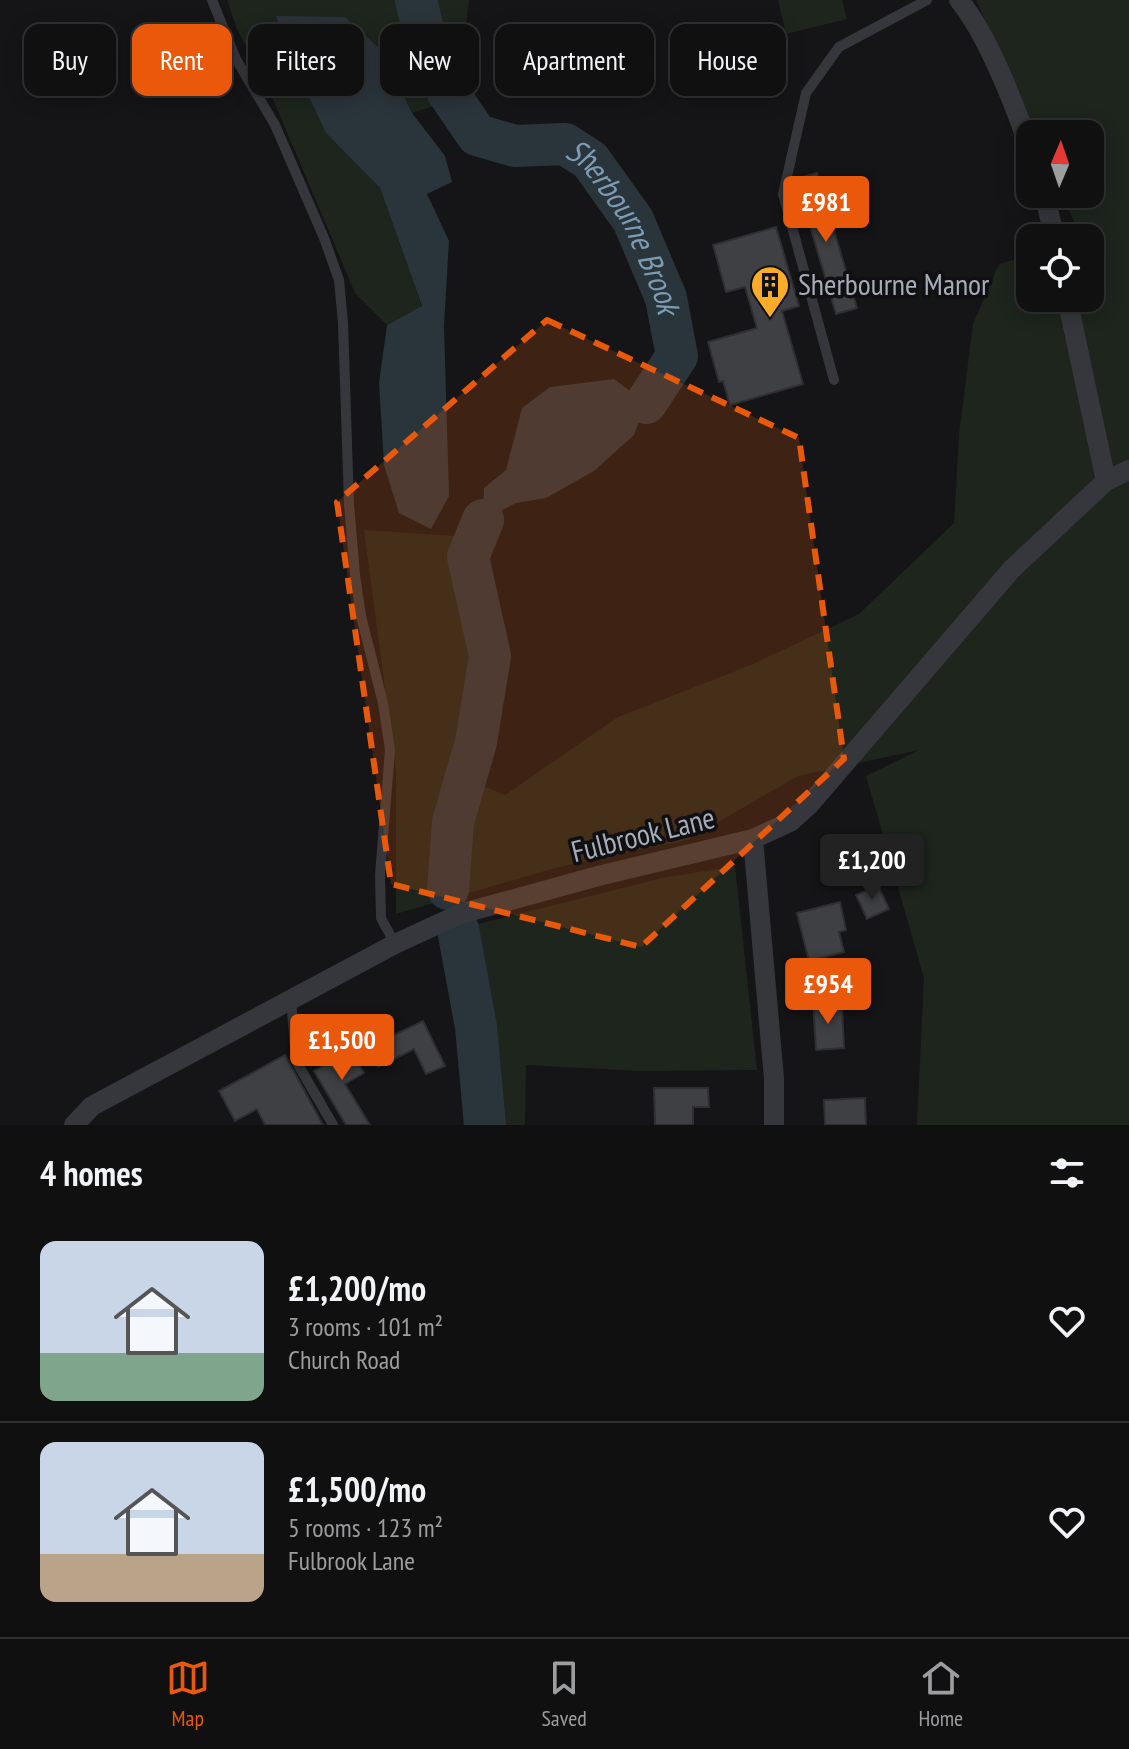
<!DOCTYPE html>
<meta charset="utf-8">
<style>
:root{--surface:#101011;--page:#1e1e1f;--text:#f1f3f6;--muted:#9c9d9f;--line:#303031;--accent:#ea580c}
body{margin:0;font-family:"PT Sans Narrow",sans-serif;background:var(--page);color:var(--text);height:100vh;display:flex;flex-direction:column;font-size:30px;white-space:nowrap}
*{box-sizing:border-box;margin:0}
p{font-size:26px;color:var(--muted)}
.icon{flex:none;width:44px;height:44px;fill:none;stroke:currentColor;stroke-width:2;stroke-linecap:round;stroke-linejoin:round}
.map{position:relative;height:1125px;overflow:hidden}
.sheet{display:flex;flex-direction:column;background:var(--surface);flex:1}
.sheet>*{flex:none}
.guide{position:absolute;left:24px;top:24px;width:1082px;height:72px;display:flex;gap:16px}
.needle{width:52px;rotate:2deg}
.fabs{position:absolute;left:1016px;top:120px;display:grid;gap:16px}
.fabs a{display:grid;place-items:center;width:88px;height:88px;border-radius:16px;background:var(--surface);box-shadow:0 4px 20px #0003,0 0 0 2px var(--line);font-size:40px}
.price{position:absolute;translate:-50% -68px;padding:0 18px;border-radius:8px;background:var(--accent);color:#fff;font-size:26px;line-height:52px;filter:drop-shadow(0 2px 4px #0008)}
.price::after{content:'';position:absolute;left:50%;top:48px;width:24px;height:18px;margin-left:-12px;background:inherit;clip-path:polygon(0 0,100% 0,50% 100%)}
.price.on{background:#222;color:#fff}
ul{padding:0;list-style:none}
li{display:flex;align-items:center;gap:24px;height:200px;padding:0 40px}
li+li{border-top:2px solid var(--line)}
li span{display:grid;place-items:center;flex:none;width:224px;height:160px;border-radius:16px;color:#555}
li>.icon{margin-inline-start:auto}
span .icon{width:96px;height:96px;fill:#fffc;stroke-width:1}
li b{font-size:34px}
h2{display:flex;justify-content:space-between;align-items:center;height:96px;padding:0 40px;font-size:34px}
.pill{padding:0 28px;border-radius:16px;background:var(--surface);box-shadow:0 4px 20px #0003,0 0 0 2px var(--line);font-size:28px;line-height:72px}
.pill.on{background:var(--accent);color:#fff}
.tab-bar{display:flex;justify-content:space-around;align-items:center;height:112px;border-top:2px solid var(--line);background:var(--surface);font-size:22px;color:var(--muted)}
.tab-bar a{display:grid;justify-items:center;gap:4px}
.tab-bar .on{color:var(--accent)}
.map>svg:first-child{display:block}
.green{fill:#1d251d}
.water{fill:#2a343b}
.lines{fill:none;stroke-linecap:round;stroke-linejoin:round}
.river{stroke:#2a343b;stroke-width:42}
.building{fill:#3f4044;stroke:#2f2f33;stroke-width:2}
.service{stroke:#36373c;stroke-width:10}
.minor{stroke:#36373c;stroke-width:20}
.marked{fill:#e8590c;fill-opacity:0.2;stroke:#e8590c;stroke-width:6;stroke-dasharray:16 10;stroke-linejoin:round}
.labels{text-anchor:middle;stroke-width:7;stroke-linejoin:round;paint-order:stroke}
.poi-label{font-size:30px;fill:#a6acb8;stroke:#101012;text-anchor:start}
.street-label{font-size:30px;fill:#a6acb8;stroke:#101012}
.water-label{font-size:32px;font-style:italic;fill:#7b9cb4;stroke:#101012}
</style>
<div class="map">
<svg width="1129" height="1125" viewBox="0 0 1129 1125">
<rect width="100%" height="100%" fill="#151517"/>
<path class="green" d="M227 0H469L466 25 468 89 453 100 412 113 382 51 326 133 380 188 422 307 387 325 355 293 273 99 237 29Z
M778 0H842L847 19 786 34Z
M976 0H1129V1125H917L924 978 866 776 919 750 798 776 687 840 555 868 396 914V771L364 530 455 536 472 577 490 656 476 742 465 778 505 795 618 717 751 665 859 614 954 523 959 434 973 324 999 264 1030 255V298H1090V238H1081L1062 194H1090V134H1035Z
M735 866 757 1070 639 1071 526 1065 525 1125H485L476 1027 458 929 662 878Z"/>
<path class="water" d="M276 16 345 17 382 51 412 113 445 156 452 182 427 194 449 241 444 326 449 496 431 529 399 513 384 465 379 383 387 325 422 306 380 188 326 133 294 65Z
M614 379 646 403 634 435 594 471 546 498 516 503 483 520 484 488 506 470 522 408 550 387Z"/>
<g class="lines">
<g class="river">
<path id="s1" d="M416 0 423 29 447 91 477 135 515 146 565 144 590 160 633 220 666 298 677 356 646 403"/>
<path d="M448 889 453 822 476 742 490 656 468 557 483 520"/>
<path d="M458 929 476 1027 485 1125"/>
</g>
</g>
<path class="building" d="M817 173 857 308 836 314 796 179Z
M776 227 799 306 782 311 803 384 730 405 723 381 719 382 708 342 757 328 745 287 726 292 713 245Z
M859 851 869 873 842 885 832 863Z
M878 885 889 909 867 919 856 895Z
M840 902 846 930 839 932 844 952 809 961 797 913Z
M828 998 829 1009 842 1008 844 1048 816 1050 813 999Z
M423 1021 445 1066 426 1074 414 1049 378 1067 369 1047Z
M344 1039 364 1073 345 1084 370 1125H346L314 1071 330 1062 323 1051Z
M285 1055 323 1125H265L257 1109 235 1121 219 1091Z
M654 1088H708L709 1107H693V1125H655Z
M865 1098 866 1125H825L824 1100Z"/>
<g class="lines">
<path class="service" d="M212 0 236 59 275 125 324 238 339 280 343 323 349 504 355 575 361 616 383 703 390 750 380 875 381 918 395 944
M834 380 783 194 806 93 839 47 927 0
M291 999 296 1061 333 1125"/>
<path class="minor" d="M959 0C987 34 1016 107 1030 150
M1044 194 1055 238
M1067 298 1106 481
M753 839 774 1079V1125
M74 1125 92 1106 395 944 460 914 598 876 753 839 790 822 809 805 1012 569 1106 481 1129 470"/>
</g>
<path class="marked" d="M547 320 799 438 844 759 641 947 391 884 337 502Z"/>
<defs>
<symbol id="building-pin" viewBox="-11 -11 22 30"><path d="M0 17L-7.5 6A9.5 9.5 0 1 1 7.5 6Z" fill="#faac29" stroke="#101012"/><path d="M-4-6H4V6H1V3H-1V6H-4ZM-2.5-4.3h1.7v1.8h-1.7ZM.8-4.3h1.7v1.8H.8ZM-2.5-1h1.7V.8h-1.7ZM.8-1h1.7V.8H.8Z" fill="#111"/></symbol>
</defs>
<g fill-rule="evenodd">
<use href="#building-pin" x="748" y="263" width="44" height="60"/>
</g>
<g class="labels">
<g class="poi-label">
<text x="798" y="295">Sherbourne Manor</text>
</g>
<g class="street-label">
<text transform="translate(643 835) rotate(-14)" y="10">Fulbrook Lane</text>
</g>
<g class="water-label">
<text dy="11" stroke="none"><textPath href="#s1" startOffset="344">Sherbourne Brook</textPath></text>
</g>
</g>
</svg>
<div class="fabs">
<a><svg class="needle" viewBox="-14 -14 28 28"><path d="M0-13l5 13h-10z" fill="#e53935"/><path d="M0 13l5-13h-10z" fill="#9c9d9f"/></svg></a>
<a><svg class="icon" aria-label="locate" viewBox="0 0 24 24"><circle cx="12" cy="12" r="6"/><path d="M12 2v4M12 18v4M2 12h4M18 12h4"/></svg></a>
</div>
<b class="price" style="left:826px;top:244px">£981</b>
<b class="price on" style="left:872px;top:902px">£1,200</b>
<b class="price" style="left:828px;top:1026px">£954</b>
<b class="price" style="left:342px;top:1082px">£1,500</b>
<div class="guide">
<a class="pill">Buy</a>
<a class="pill on">Rent</a>
<a class="pill">Filters</a>
<a class="pill">New</a>
<a class="pill">Apartment</a>
<a class="pill">House</a>
</div>
</div>
<section class="sheet">
<h2>4 homes<svg class="icon" aria-label="filters" viewBox="0 0 24 24"><path d="M4 7h16M4 17h16"/><circle cx="9" cy="7" r="2"/><circle cx="15" cy="17" r="2"/></svg></h2>
<ul>
<li><span style="background:linear-gradient(#c9d6e8 70%,#7fa58c 0)"><svg class="icon" aria-label="home" viewBox="0 0 24 24"><path d="M3 11l9-7 9 7M6 9v11h12V9"/></svg></span><div><b>£1,200/mo</b><p>3 rooms · 101 m²</p><p>Church Road</p></div><svg class="icon" aria-label="heart" viewBox="0 0 24 24"><path d="M12 20l-8-8c-3-5 5-10 8-4 3-6 11-1 8 4z"/></svg></li>
<li><span style="background:linear-gradient(#c9d6e8 70%,#b9a48a 0)"><svg class="icon" aria-label="home" viewBox="0 0 24 24"><path d="M3 11l9-7 9 7M6 9v11h12V9"/></svg></span><div><b>£1,500/mo</b><p>5 rooms · 123 m²</p><p>Fulbrook Lane</p></div><svg class="icon" aria-label="heart" viewBox="0 0 24 24"><path d="M12 20l-8-8c-3-5 5-10 8-4 3-6 11-1 8 4z"/></svg></li>
</ul>
</section>
<nav class="tab-bar">
<a class="on"><svg class="icon" aria-label="map" viewBox="0 0 24 24"><path d="M3 6l6-2 6 2 6-2v14l-6 2-6-2-6 2zM9 4v14M15 6v14"/></svg>Map</a>
<a><svg class="icon" aria-label="saved" viewBox="0 0 24 24"><path d="M7 4h10v16l-5-4-5 4z"/></svg>Saved</a>
<a><svg class="icon" aria-label="home" viewBox="0 0 24 24"><path d="M3 11l9-7 9 7M6 9v11h12V9"/></svg>Home</a>
</nav>
